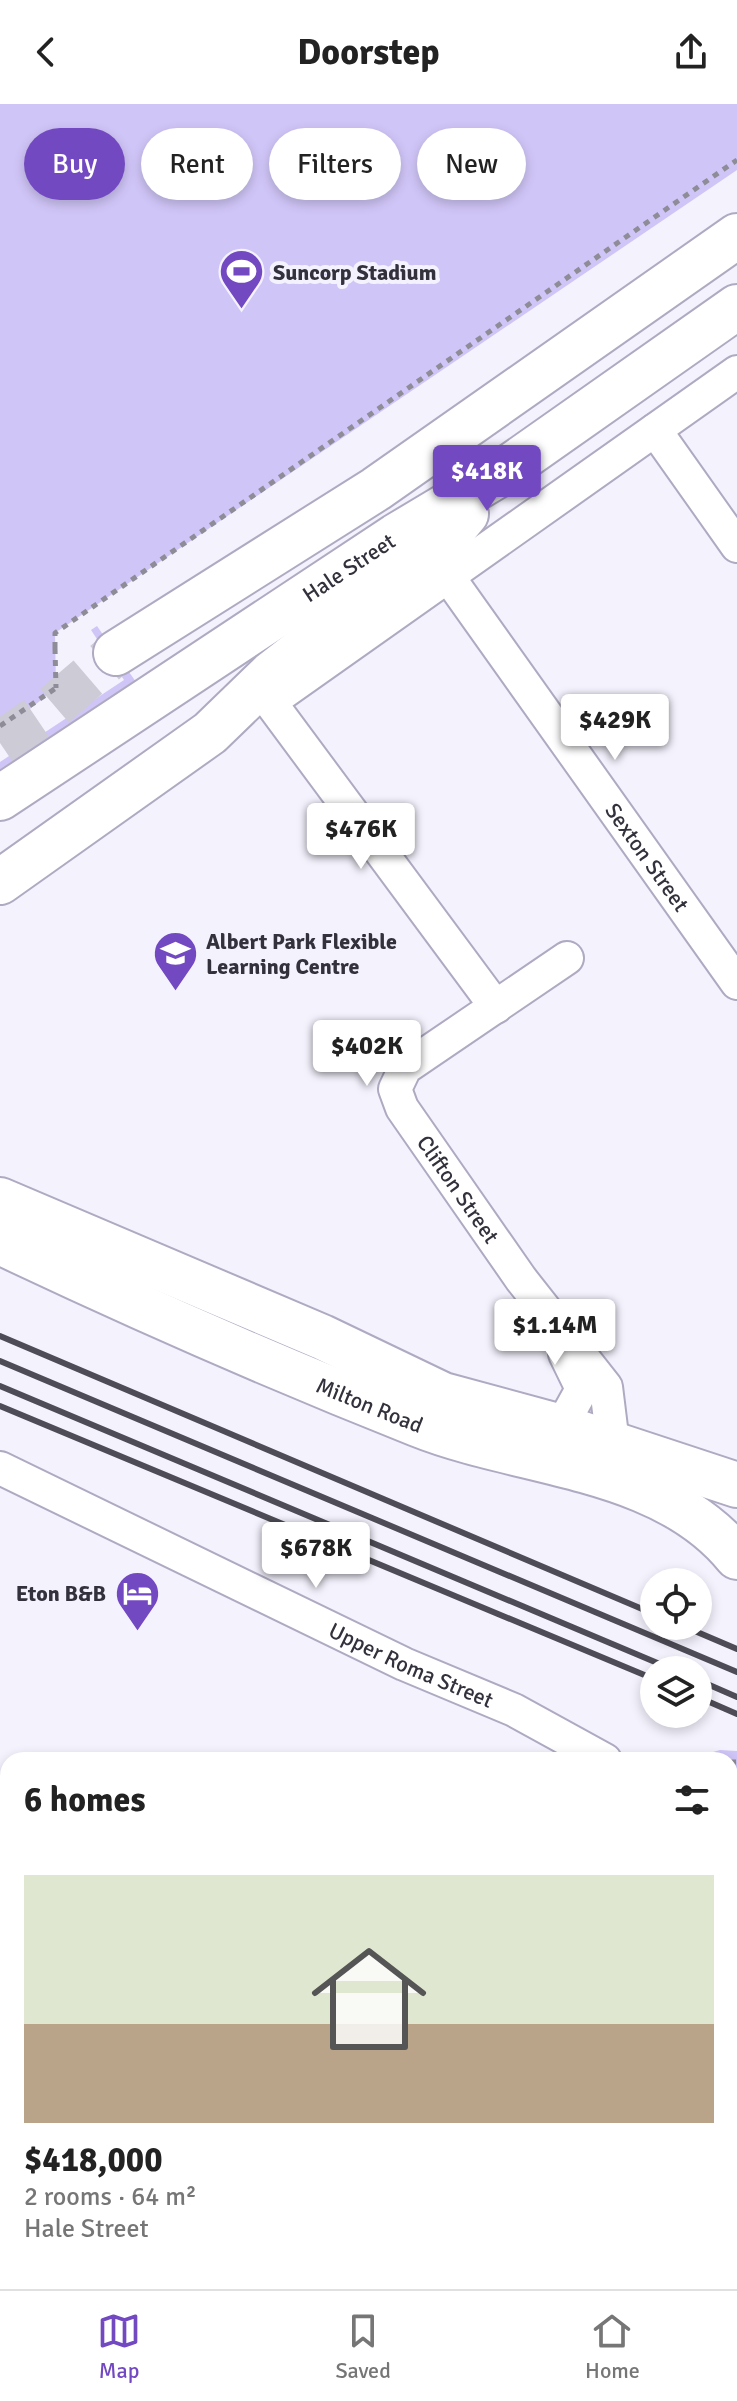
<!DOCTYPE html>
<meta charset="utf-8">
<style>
:root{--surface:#fff;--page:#f6f6f6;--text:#222;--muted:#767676;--line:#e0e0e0;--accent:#7349c2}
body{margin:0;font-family:Signika,sans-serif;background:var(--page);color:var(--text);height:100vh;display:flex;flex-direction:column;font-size:30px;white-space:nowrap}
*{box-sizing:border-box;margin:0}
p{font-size:26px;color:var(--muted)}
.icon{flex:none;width:44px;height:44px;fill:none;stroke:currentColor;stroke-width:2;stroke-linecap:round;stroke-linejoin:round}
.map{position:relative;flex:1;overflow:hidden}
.side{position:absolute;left:0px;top:1648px;width:738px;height:538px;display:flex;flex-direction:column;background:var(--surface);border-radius:24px 24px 0 0;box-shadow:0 4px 12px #0003}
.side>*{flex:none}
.top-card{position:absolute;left:24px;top:24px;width:690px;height:72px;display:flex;gap:16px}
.controls{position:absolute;left:640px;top:1464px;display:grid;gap:16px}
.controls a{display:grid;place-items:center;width:72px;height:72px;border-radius:50%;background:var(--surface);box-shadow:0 4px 12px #0003;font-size:40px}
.price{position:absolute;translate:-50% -68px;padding:0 18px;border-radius:8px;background:#fff;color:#222;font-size:26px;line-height:52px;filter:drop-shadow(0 2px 4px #0008)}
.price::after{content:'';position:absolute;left:50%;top:48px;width:24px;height:18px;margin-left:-12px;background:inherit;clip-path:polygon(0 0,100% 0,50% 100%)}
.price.current{background:var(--accent);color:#fff}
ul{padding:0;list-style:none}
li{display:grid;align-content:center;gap:16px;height:424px;padding:0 24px}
li span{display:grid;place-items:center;height:248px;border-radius:0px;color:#555}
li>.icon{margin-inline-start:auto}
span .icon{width:144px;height:144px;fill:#fffc;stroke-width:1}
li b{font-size:34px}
h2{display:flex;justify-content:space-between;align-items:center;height:96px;padding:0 24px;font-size:34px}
.pill{padding:0 28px;border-radius:36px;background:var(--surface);box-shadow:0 4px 12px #0003;font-size:28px;line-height:72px}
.pill.current{background:var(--accent);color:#fff}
header{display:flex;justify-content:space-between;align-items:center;height:104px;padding:0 24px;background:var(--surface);font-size:36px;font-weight:700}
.tabs{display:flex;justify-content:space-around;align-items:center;height:112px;border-top:2px solid var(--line);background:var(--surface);font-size:22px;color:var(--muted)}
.tabs a{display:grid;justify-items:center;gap:4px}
.tabs .current{color:var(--accent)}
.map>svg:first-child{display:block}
.green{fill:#d0c5f7}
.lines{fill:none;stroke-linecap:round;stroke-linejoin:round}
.highway-tunnel{stroke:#cdcbd6;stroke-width:44;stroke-dasharray:44 22;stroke-linecap:butt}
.lane-casing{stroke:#afaac2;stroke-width:20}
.street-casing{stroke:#afaac2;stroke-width:36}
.primary-casing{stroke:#afaac2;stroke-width:48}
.highway-casing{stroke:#afaac2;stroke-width:48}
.path{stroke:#8e8c96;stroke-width:5;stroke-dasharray:6 6;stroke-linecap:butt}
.lane{stroke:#fff;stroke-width:16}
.street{stroke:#fff;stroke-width:32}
.primary{stroke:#fff;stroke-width:44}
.highway{stroke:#fff;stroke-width:44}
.rail{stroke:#4e4c56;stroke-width:6}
.path-bridge{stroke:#8e8c96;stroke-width:5;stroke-dasharray:6 6;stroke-linecap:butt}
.labels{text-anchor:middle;stroke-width:8;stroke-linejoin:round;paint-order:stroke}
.poi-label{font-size:22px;font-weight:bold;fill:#33313b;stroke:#f4f2fd;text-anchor:start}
.street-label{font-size:22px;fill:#33313b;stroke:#f4f2fd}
</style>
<header><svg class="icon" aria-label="back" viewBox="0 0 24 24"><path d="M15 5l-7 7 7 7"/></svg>Doorstep<svg class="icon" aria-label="share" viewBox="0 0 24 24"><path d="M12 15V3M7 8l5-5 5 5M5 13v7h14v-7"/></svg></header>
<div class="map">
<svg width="737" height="2185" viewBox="0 0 737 2185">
<rect width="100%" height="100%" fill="#f4f2fd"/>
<path class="green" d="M0 0H737V66L55 529 56 584 0 629Z
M97 522 136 578 0 668V658L124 576 91 526Z
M720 1646 737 1647V1714L730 1709V1656H685Z"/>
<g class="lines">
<path class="highway-tunnel" d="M0 639 53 603 116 549"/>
<defs>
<path id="lane" d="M0 1718 8 1723"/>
<g id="street">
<path d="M655 326 737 442"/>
<path id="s1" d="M447 471 737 879"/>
<path id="s2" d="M567 854 405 964 395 985 402 1004 521 1175 606 1283 613 1340"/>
<path d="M496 903 270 598 737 268"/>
<path d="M561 1323 582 1285 565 1250"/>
<path id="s3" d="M0 1364 404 1560 514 1606 605 1656"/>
<path d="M0 1743 8 1749"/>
<path d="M730 1747 737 1752"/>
<path d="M0 1962 8 1951"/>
<path d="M674 2178 684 2185"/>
</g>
<g id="primary">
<path d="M0 1096 322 1233 443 1291 561 1323 737 1381"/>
<path id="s4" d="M0 1138C137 1203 276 1264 417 1320 521 1362 662 1360 737 1453"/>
</g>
<g id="highway">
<path d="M116 549 376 385 737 132"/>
<path id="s5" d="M0 694 396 432 498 371 737 203"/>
<path d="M0 778 210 629 271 570 445 435 466 410"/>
</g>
</defs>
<use href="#lane" class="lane-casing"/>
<use href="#street" class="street-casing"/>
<use href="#primary" class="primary-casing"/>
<use href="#highway" class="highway-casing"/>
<path class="path" d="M55 544V529L737 56
M0 622 56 584
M730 1658H737"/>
<use href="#lane" class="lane"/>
<use href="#street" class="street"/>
<use href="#primary" class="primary"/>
<use href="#highway" class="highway"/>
<path class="rail" d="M0 1232 654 1510
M0 1257 737 1568
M0 1282 674 1566
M0 1302 654 1575
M683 1522 737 1545
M698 1576 737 1593
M698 1593 737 1610
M0 2048 8 2038
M0 2087 8 2077"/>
<path class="path-bridge" d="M55 544 56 584"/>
</g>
<defs>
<symbol id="stadium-pin" viewBox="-11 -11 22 30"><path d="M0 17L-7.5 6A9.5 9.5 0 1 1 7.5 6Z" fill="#7349c2" stroke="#f4f2fd"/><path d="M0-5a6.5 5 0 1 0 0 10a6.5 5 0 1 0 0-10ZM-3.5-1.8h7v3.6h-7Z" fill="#fff"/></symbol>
<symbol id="school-pin" viewBox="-11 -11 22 30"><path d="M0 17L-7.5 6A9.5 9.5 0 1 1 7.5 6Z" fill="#7349c2" stroke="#f4f2fd"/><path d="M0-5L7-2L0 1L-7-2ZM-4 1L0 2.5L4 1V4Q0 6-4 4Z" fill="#fff"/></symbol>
<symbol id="hotel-pin" viewBox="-11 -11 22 30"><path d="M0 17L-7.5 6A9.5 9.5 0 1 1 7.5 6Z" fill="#7349c2" stroke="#f4f2fd"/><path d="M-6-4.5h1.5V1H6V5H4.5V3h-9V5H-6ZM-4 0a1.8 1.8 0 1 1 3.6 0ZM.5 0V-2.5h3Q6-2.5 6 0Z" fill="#fff"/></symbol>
</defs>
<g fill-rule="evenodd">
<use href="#stadium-pin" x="216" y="142" width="51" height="69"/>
<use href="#school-pin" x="150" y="824" width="51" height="69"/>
<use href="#hotel-pin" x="112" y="1464" width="51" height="69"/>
</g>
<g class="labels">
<g class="poi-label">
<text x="273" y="176">Suncorp Stadium</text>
<text x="206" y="845">Albert Park Flexible<tspan x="206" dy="25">Learning Centre</tspan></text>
<text x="106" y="1497" text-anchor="end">Eton B&amp;B</text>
</g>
<g class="street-label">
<text dy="8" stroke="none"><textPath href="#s5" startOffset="418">Hale Street</textPath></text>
<text dy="8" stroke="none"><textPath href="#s1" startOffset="346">Sexton Street</textPath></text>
<text dy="8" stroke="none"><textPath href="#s2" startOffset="338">Clifton Street</textPath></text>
<text dy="8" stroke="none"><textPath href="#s4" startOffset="404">Milton Road</textPath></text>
<text dy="8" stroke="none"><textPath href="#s3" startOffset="456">Upper Roma Street</textPath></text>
</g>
</g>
</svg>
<div class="controls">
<a><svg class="icon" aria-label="locate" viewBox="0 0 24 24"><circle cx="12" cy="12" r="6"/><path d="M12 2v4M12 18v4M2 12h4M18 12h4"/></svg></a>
<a><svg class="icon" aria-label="layers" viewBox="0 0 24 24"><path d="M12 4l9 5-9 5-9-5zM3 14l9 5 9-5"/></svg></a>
</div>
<b class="price current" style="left:487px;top:409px">$418K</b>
<b class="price" style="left:615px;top:658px">$429K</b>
<b class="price" style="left:361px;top:767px">$476K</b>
<b class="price" style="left:367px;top:984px">$402K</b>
<b class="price" style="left:555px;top:1263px">$1.14M</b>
<b class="price" style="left:316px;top:1486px">$678K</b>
<div class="top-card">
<a class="pill current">Buy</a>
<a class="pill">Rent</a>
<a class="pill">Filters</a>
<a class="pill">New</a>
</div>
<section class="side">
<h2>6 homes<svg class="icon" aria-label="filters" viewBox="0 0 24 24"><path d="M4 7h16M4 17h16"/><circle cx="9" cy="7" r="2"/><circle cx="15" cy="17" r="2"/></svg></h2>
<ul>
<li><span style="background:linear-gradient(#dfe7d0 60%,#b9a48a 0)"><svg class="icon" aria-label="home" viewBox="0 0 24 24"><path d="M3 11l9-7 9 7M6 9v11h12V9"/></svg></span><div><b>$418,000</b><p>2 rooms · 64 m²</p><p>Hale Street</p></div></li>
</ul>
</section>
</div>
<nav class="tabs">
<a class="current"><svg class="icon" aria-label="map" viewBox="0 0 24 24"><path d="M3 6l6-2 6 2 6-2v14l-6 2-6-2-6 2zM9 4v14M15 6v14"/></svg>Map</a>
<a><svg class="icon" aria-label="saved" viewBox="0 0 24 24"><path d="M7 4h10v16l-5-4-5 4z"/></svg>Saved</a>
<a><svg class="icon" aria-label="home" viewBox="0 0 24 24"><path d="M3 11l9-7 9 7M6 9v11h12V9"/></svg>Home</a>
</nav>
